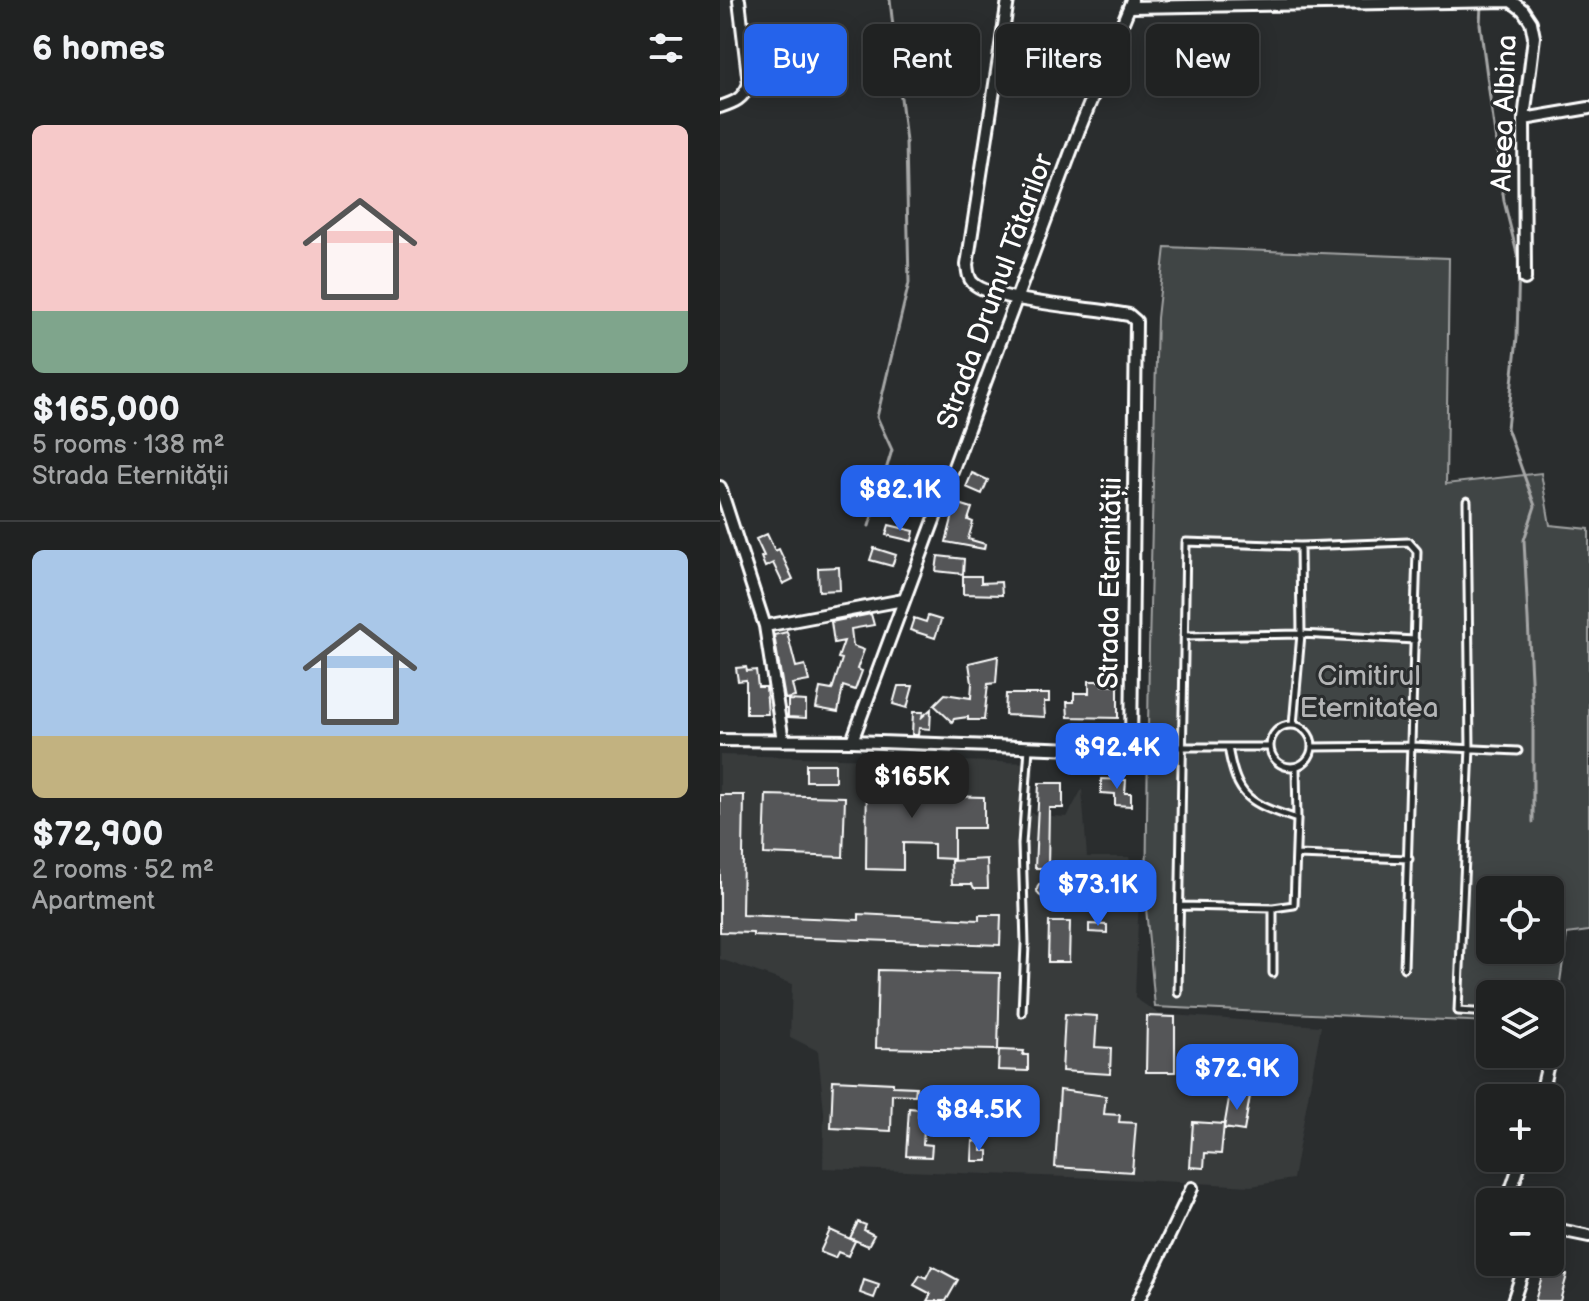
<!DOCTYPE html>
<meta charset="utf-8">
<style>
:root{--surface:#202222;--page:#282a2a;--text:#f1f3f6;--muted:#a2a4a5;--line:#3d3f40;--accent:#2563eb}
body{margin:0;font-family:"Balsamiq Sans",sans-serif;background:var(--page);color:var(--text);height:100vh;display:flex;flex-direction:column;font-size:30px;white-space:nowrap}
*{box-sizing:border-box;margin:0}
p{font-size:26px;color:var(--muted)}
.icon{flex:none;width:44px;height:44px;fill:none;stroke:currentColor;stroke-width:2;stroke-linecap:round;stroke-linejoin:round}
.map{position:relative;flex:1;overflow:hidden}
.drawer{display:flex;flex-direction:column;background:var(--surface);width:720px}
.drawer>*{flex:none}
.hud{position:absolute;left:24px;top:24px;width:724px;height:72px;display:flex;gap:16px}
.fabs{position:absolute;left:756px;top:876px;display:grid;gap:16px}
.fabs a{display:grid;place-items:center;width:88px;height:88px;border-radius:12px;background:var(--surface);box-shadow:0 4px 20px #0003,0 0 0 2px var(--line);font-size:40px}
.price{position:absolute;translate:-50% -68px;padding:0 18px;border-radius:16px;background:var(--accent);color:#fff;font-size:26px;line-height:52px;filter:drop-shadow(0 2px 4px #0008)}
.price::after{content:'';position:absolute;left:50%;top:48px;width:24px;height:18px;margin-left:-12px;background:inherit;clip-path:polygon(0 0,100% 0,50% 100%)}
.price.selected{background:#222;color:#fff}
ul{padding:0;list-style:none}
li{display:grid;align-content:center;gap:16px;height:424px;padding:0 32px}
li+li{border-top:2px solid var(--line)}
li span{display:grid;place-items:center;height:248px;border-radius:12px;color:#555}
li>.icon{margin-inline-start:auto}
span .icon{width:144px;height:144px;fill:#fffc;stroke-width:1}
li b{font-size:34px}
h2{display:flex;justify-content:space-between;align-items:center;height:96px;padding:0 32px;font-size:34px}
.chip{padding:0 28px;border-radius:12px;background:var(--surface);box-shadow:0 4px 20px #0003,0 0 0 2px var(--line);font-size:28px;line-height:72px}
.chip.selected{background:var(--accent);color:#fff}
main{display:flex;flex:1;min-height:0}
.map>svg:first-child{display:block}
.built{fill:#373a3b}
.green{fill:#414445;stroke:#a0a2a2;stroke-width:2;fill-rule:evenodd}
.lines{fill:none;stroke-linecap:round;stroke-linejoin:round}
.stream{stroke:#a6a7a7;stroke-width:3}
.building{fill:#555758;stroke:#fff;stroke-width:2}
.lane-casing{stroke:#fff;stroke-width:11}
.street-casing{stroke:#fff;stroke-width:16}
.lane{stroke:#2a2d2e;stroke-width:5}
.street{stroke:#2a2d2e;stroke-width:10}
.labels{text-anchor:middle;stroke-width:6;stroke-linejoin:round;paint-order:stroke}
.street-label{font-size:28px;fill:#fff;stroke:#2a2d2e}
.park-label{font-size:28px;fill:#b3b4b5;stroke:#2a2d2e}
</style>
<main>
<section class="drawer">
<h2>6 homes<svg class="icon" aria-label="filters" viewBox="0 0 24 24"><path d="M4 7h16M4 17h16"/><circle cx="9" cy="7" r="2"/><circle cx="15" cy="17" r="2"/></svg></h2>
<ul>
<li><span style="background:linear-gradient(#f6c9c9 75%,#7fa58c 0)"><svg class="icon" aria-label="home" viewBox="0 0 24 24"><path d="M3 11l9-7 9 7M6 9v11h12V9"/></svg></span><div><b>$165,000</b><p>5 rooms · 138 m²</p><p>Strada Eternității</p></div></li>
<li><span style="background:linear-gradient(#a9c7e8 75%,#c2b280 0)"><svg class="icon" aria-label="home" viewBox="0 0 24 24"><path d="M3 11l9-7 9 7M6 9v11h12V9"/></svg></span><div><b>$72,900</b><p>2 rooms · 52 m²</p><p>Apartment</p></div></li>
</ul>
</section>
<div class="map">
<svg width="869" height="1301" viewBox="0 0 869 1301">
<rect width="100%" height="100%" fill="#2a2d2e"/>
<filter id="ink" filterUnits="userSpaceOnUse"><feTurbulence type="fractalNoise" baseFrequency=".0125" numOctaves="2"/><feDisplacementMap in="SourceGraphic" scale="16" xChannelSelector="R" yChannelSelector="G"/><feConvolveMatrix kernelMatrix="1 2 1 2 8 2 1 2 1" color-interpolation-filters="sRGB"/></filter>
<g filter="url(#ink)">
<path class="built" d="M0 755 315 763 311 813 317 815 347 817 362 789 367 857H409L419 894 415 998 439 1014 601 1026 573 1179 531 1186 402 1179 103 1168 104 1112 98 1051 70 1037 72 984 0 959Z"/>
<path class="green" d="M445 247 729 258 726 484 821 473 830 525 869 529V931L847 934 834 1023H830V994H770V1022L435 1007 426 908 429 648 437 318ZM770 890H830V950H770Z"/>
<g class="lines">
<path class="stream" d="M761 5 760 24 784 201 799 262 797 338 787 428 815 506 804 540 813 718V822
M149 526 172 450 157 417 189 283 186 142 170 0"/>
</g>
<path class="building" d="M188 466 210 472 206 484 185 478Z
M252 473 268 480 262 494 246 487Z
M236 503 252 508 248 520 253 522 248 539 265 544 264 549 226 542Z
M169 525 194 531 192 541 166 535Z
M47 534 55 551 59 549 73 579 63 584 53 563 45 567 41 557 44 556 36 539Z
M154 548 176 555 172 566 150 560Z
M218 556 244 559 243 574 216 571Z
M119 567 120 590 99 591 98 568Z
M243 576H261V583L281 582 282 595 243 594Z
M151 614 154 625 131 629 133 646 144 650 137 669 142 671 135 690 123 686 118 712 96 708 100 688 112 690 122 659 118 658 124 641 114 643 111 622Z
M208 616 221 620 215 638 190 630 194 618 206 622Z
M67 632 76 667 85 665 89 681 72 684 75 697 65 699 54 635Z
M278 656 276 683 268 684 264 720H248V717L234 719 232 722 214 705 225 694 251 698 252 683 249 663Z
M26 667 27 671 36 670 38 687H46L48 714H26V680L18 681 16 668Z
M369 681H382V685L398 686V718L348 717 347 702H354V693H369Z
M178 686H193L187 708 173 704Z
M286 694H329V702H324L325 717 285 715Z
M68 700 86 701V718L68 717Z
M211 709 210 729 199 728 198 735H192L193 712H203L202 717Z
M86 764H115V781H86Z
M147 769 185 770 184 795 264 797V828H234V859L214 858V844L183 843V870L146 869Z
M381 779 406 780 405 793H411V806L395 805V794L381 793Z
M319 783H343V808H329L328 868H315Z
M0 795H24L22 915 139 920V914L259 920V915H281L280 945 33 936V933L0 932Z
M46 795 125 797 123 857 44 854Z
M267 859 268 888H254L252 884H232L231 861Z
M317 890a7 7 0 1 1 14 0a7 7 0 1 1-14 0Z
M329 922H350L349 962H328Z
M369 924 387 925V933L369 932Z
M158 970 280 973 278 1050 156 1048Z
M345 1014 377 1016 375 1047 391 1048 390 1074 342 1071Z
M427 1016 455 1017V1072H426Z
M279 1050 304 1051 303 1055H308V1071L278 1070Z
M113 1080 173 1083V1086L196 1087 195 1095 172 1094 171 1131 111 1128Z
M250 1089 269 1090V1100L249 1099Z
M340 1090 386 1096 384 1114 400 1115 399 1122 416 1123 412 1172 335 1167Z
M510 1093 530 1096 524 1131 504 1128Z
M189 1108 199 1109 198 1116H205L203 1144 212 1145 211 1157 186 1156Z
M473 1122 504 1124 501 1154 485 1153 484 1168 470 1167Z
M253 1141 262 1142V1151H268V1161H252Z
M138 1222 146 1225 144 1230 154 1235 148 1246 130 1238Z
M110 1230 135 1241 128 1256 118 1252 115 1258 100 1252Z
M212 1266 238 1280 226 1301H207L211 1294 194 1285 200 1275 206 1278Z
M824 1269 847 1275 840 1301H815Z
M144 1280 159 1285 154 1298 140 1293Z"/>
<g class="lines">
<defs>
<path id="lane" d="M747 501 750 748 738 1011 770 1013
M464 636 581 634 695 640
M550 746a21 21 0 1 1 42 0a21 21 0 1 1-42 0Z
M573 725 581 634 580 546
M412 747H550
M508 747C517 799 529 803 577 819L576 767
M592 747 692 746 798 751
M577 855 689 859
M461 906 553 908 574 905 577 819
M553 973V908
M458 993 466 542 580 546 689 542 697 551 684 968
M302 1013 305 944 302 844 309 748"/>
<path id="street" d="M410 7 791 1 803 10 811 22 814 37 804 119 805 279
M0 107C15 102 23 99 29 84L19 0
M804 119 869 108
M0 487 45 626 63 741
M45 626 183 600
M0 740 132 741 383 750H407L411 747 416 321 409 315 391 312C362 307 272 301 253 283 248 278 248 272 247 265L288 0
M132 741 359 130 412 0
M820 1098 827 1068 826 1054
M787 1202 802 1158
M830 1228 869 1236
M418 1301 472 1188
M793 1301 806 1262"/>
</defs>
<use href="#lane" class="lane-casing"/>
<use href="#street" class="street-casing"/>
<use href="#lane" class="lane"/>
<use href="#street" class="street"/>
</g>
</g>
<g class="labels">
<g class="street-label">
<text transform="translate(783 113) rotate(-88)" y="10">Aleea Albina</text>
<text transform="translate(274 291) rotate(-70)" y="10">Strada Drumul Tătarilor</text>
<text transform="translate(389 583) rotate(-89)" y="10">Strada Eternității</text>
</g>
<g class="park-label">
<text x="649" y="685">Cimitirul<tspan x="649" dy="32">Eternitatea</tspan></text>
</g>
</g>
</svg>
<div class="fabs">
<a><svg class="icon" aria-label="locate" viewBox="0 0 24 24"><circle cx="12" cy="12" r="6"/><path d="M12 2v4M12 18v4M2 12h4M18 12h4"/></svg></a>
<a><svg class="icon" aria-label="layers" viewBox="0 0 24 24"><path d="M12 4l9 5-9 5-9-5zM3 14l9 5 9-5"/></svg></a>
<a>+</a>
<a>−</a>
</div>
<b class="price" style="left:180px;top:533px">$82.1K</b>
<b class="price" style="left:397px;top:791px">$92.4K</b>
<b class="price selected" style="left:192px;top:820px">$165K</b>
<b class="price" style="left:378px;top:928px">$73.1K</b>
<b class="price" style="left:517px;top:1112px">$72.9K</b>
<b class="price" style="left:259px;top:1153px">$84.5K</b>
<div class="hud">
<a class="chip selected">Buy</a>
<a class="chip">Rent</a>
<a class="chip">Filters</a>
<a class="chip">New</a>
</div>
</div>
</main>
